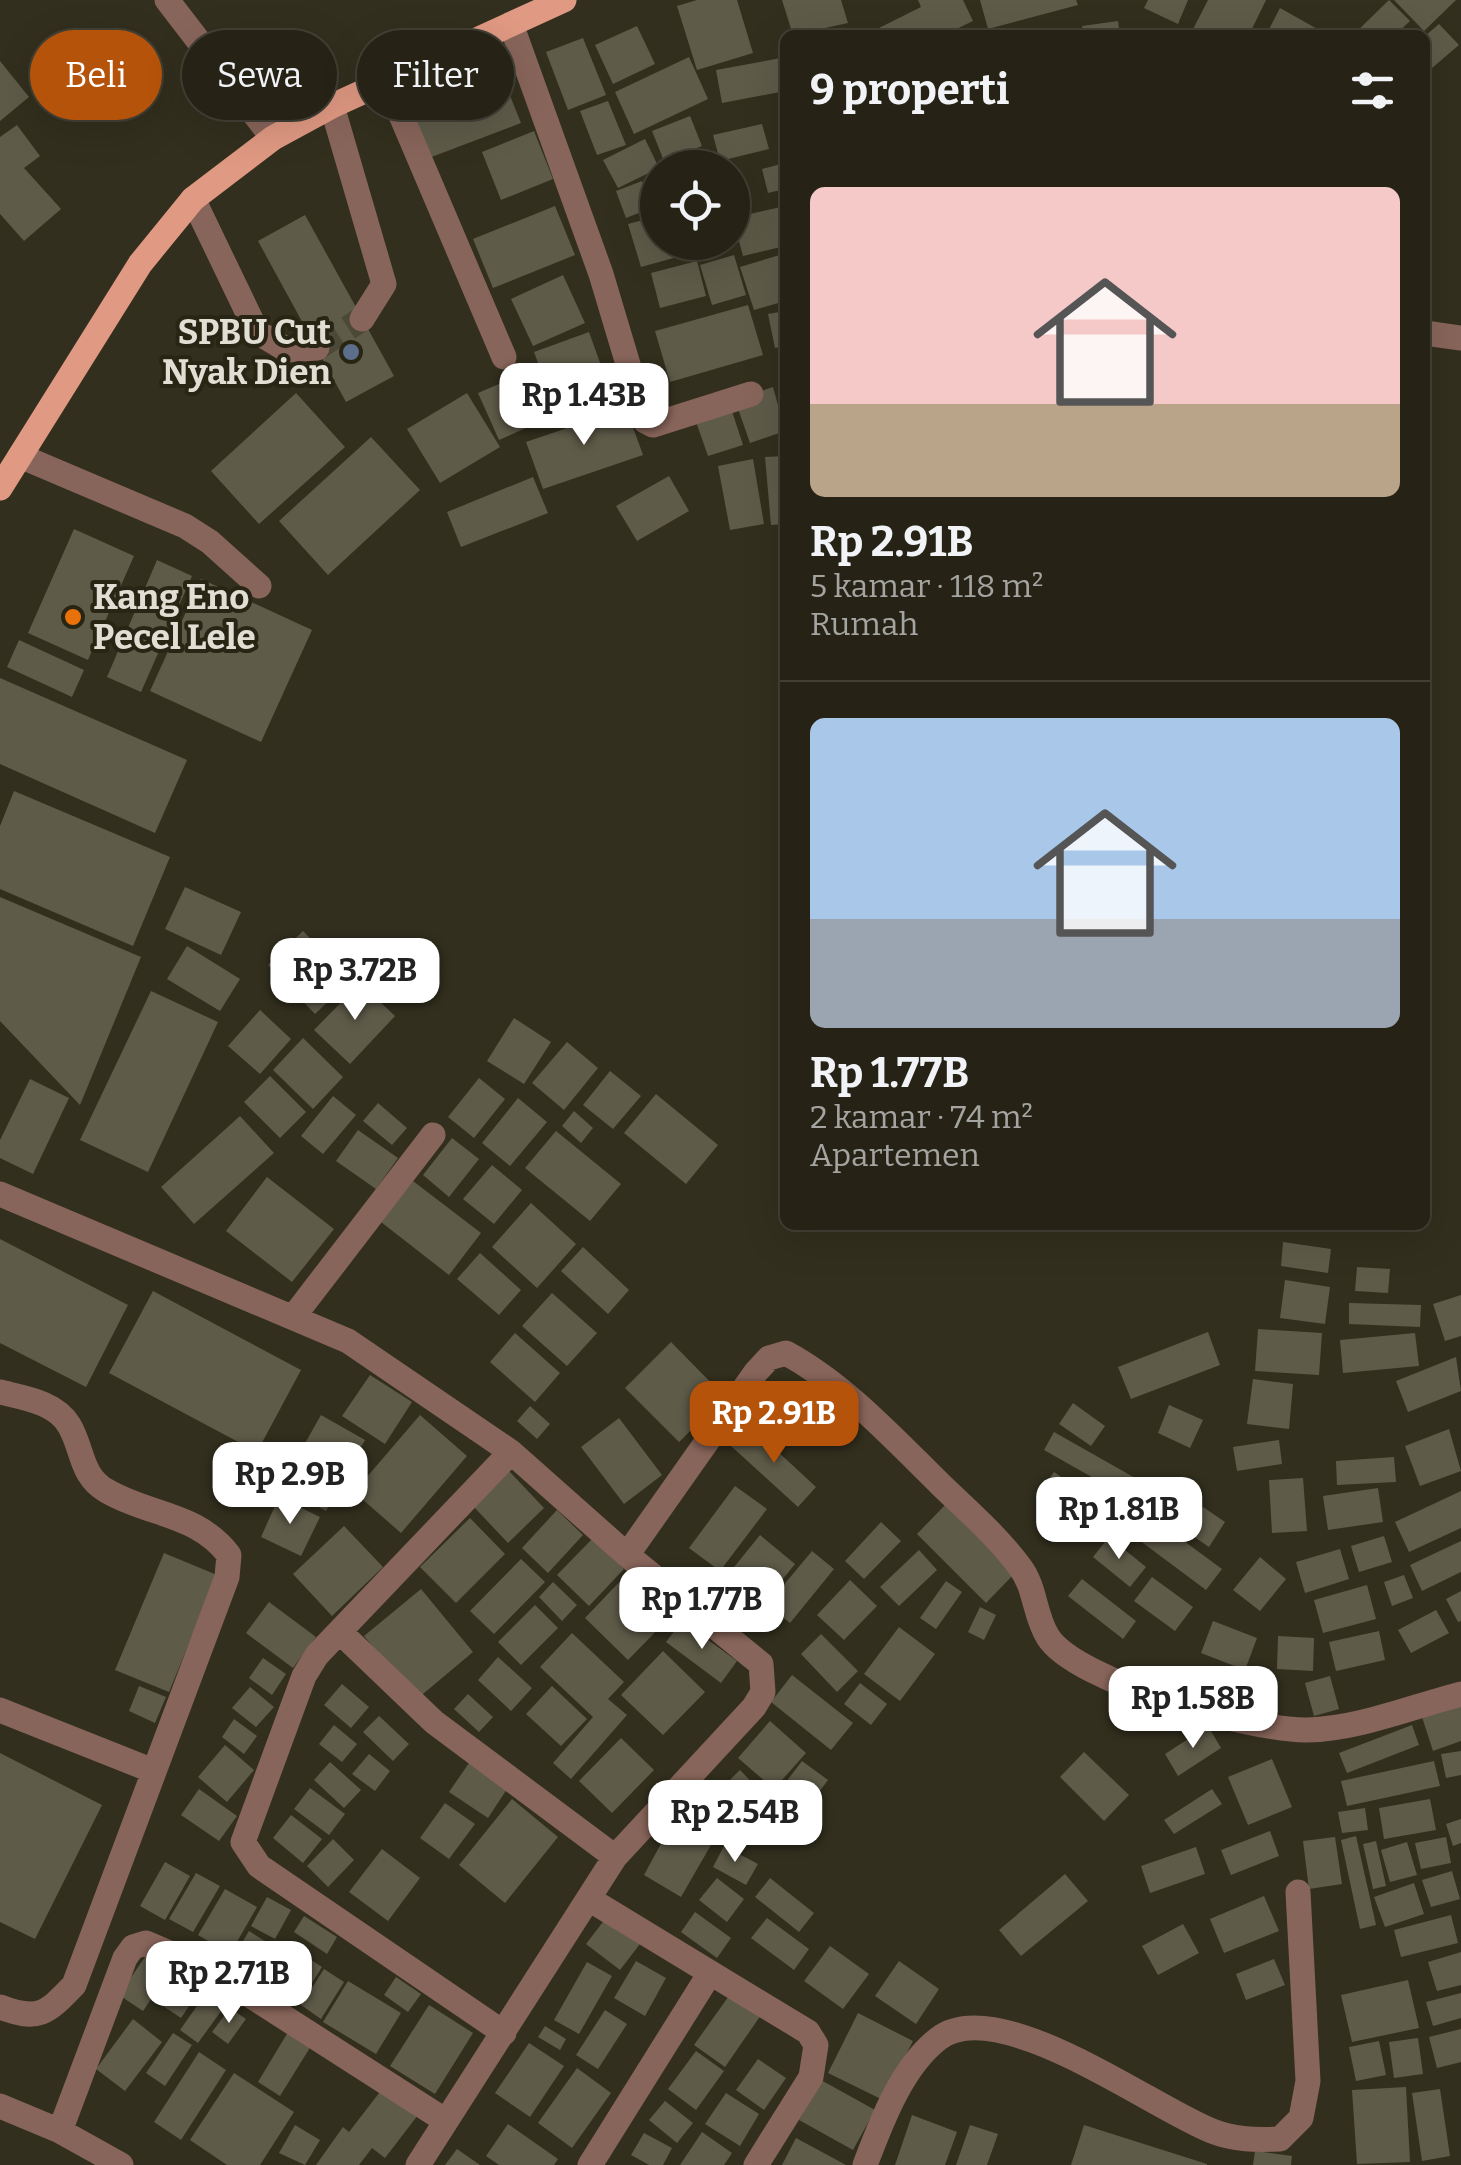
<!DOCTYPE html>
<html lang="id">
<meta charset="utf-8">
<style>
:root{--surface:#262316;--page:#322f23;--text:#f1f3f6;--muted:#a4a4a1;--line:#424035;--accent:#b45309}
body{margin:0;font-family:Bitter,serif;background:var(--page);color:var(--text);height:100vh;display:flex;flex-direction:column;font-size:38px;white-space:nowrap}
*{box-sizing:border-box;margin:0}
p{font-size:32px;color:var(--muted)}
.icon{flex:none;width:55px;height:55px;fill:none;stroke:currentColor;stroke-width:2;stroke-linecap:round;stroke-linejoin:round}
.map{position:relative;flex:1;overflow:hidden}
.side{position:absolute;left:780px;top:30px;width:650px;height:1200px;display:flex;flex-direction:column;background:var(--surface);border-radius:15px;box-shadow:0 10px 40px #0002,0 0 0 2px var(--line)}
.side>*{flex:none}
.top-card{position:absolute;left:30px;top:30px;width:600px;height:90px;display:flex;gap:20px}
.controls{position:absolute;left:640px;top:150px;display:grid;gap:20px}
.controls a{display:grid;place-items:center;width:110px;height:110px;border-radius:50%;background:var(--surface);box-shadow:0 10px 40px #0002,0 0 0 2px var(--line);font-size:50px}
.price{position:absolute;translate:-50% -85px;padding:0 22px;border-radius:20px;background:#fff;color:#222;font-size:32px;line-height:65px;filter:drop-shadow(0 2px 5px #0008)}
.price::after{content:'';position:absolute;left:50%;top:60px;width:30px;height:22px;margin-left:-15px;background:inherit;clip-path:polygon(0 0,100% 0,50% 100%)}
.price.on{background:var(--accent);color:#fff}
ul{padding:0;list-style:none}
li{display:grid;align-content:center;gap:20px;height:530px;padding:0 30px}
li+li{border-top:2px solid var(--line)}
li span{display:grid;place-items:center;height:310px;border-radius:15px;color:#555}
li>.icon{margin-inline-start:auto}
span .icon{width:180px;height:180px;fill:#fffc;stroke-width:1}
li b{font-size:42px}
h2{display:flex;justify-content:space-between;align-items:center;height:120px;padding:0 30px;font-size:42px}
.pill{padding:0 35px;border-radius:45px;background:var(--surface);box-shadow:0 10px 40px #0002,0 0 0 2px var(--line);font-size:35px;line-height:90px}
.pill.on{background:var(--accent);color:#fff}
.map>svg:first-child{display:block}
.building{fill:#5f5b49}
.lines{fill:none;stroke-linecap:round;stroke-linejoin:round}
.minor-tunnel{stroke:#4c4939;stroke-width:25;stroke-dasharray:25 12;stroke-linecap:butt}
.minor{stroke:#88655a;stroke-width:25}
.major{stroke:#e09983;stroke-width:25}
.service-dot{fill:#5c6f8a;stroke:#282515;stroke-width:4}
.food-dot{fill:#e8710a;stroke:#282515;stroke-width:4}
.labels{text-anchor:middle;stroke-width:8;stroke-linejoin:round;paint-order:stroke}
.poi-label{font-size:35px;font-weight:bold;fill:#e1dfd4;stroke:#282515;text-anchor:end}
</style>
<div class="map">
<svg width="1461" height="2165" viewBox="0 0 1461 2165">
<rect width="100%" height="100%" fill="#322f1e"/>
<path class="building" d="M697 0H737L753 53 697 70 677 6Z
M782 0H841L848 23 793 35Z
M918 0H963L973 21 944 35H865L921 7Z
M980 0H1076L1078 5 988 29Z
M1148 0H1188L1178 24 1144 8Z
M1208 0H1266L1249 35H1190Z
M1389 0 1410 21 1395 35H1353Z
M1394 0H1456L1424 31Z
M1280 8 1328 35H1266Z
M1118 21 1120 35H1084L1082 26Z
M1439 24 1459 45 1425 74V36Z
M637 26 655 64 613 84 595 45Z
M583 38 606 95 568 110 546 52Z
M689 57 708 99 634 134 615 92Z
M781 58 785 91 722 103 716 70Z
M0 61 29 97 0 121Z
M502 76 521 123 421 161 403 113Z
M608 101 626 145 597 155 580 111Z
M690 116 702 146 664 161 652 131Z
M762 124 769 149 720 161 713 135Z
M17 125 40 156 24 168 61 209 24 241 0 214V137Z
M534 131 553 179 501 200 482 152Z
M645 139 659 168 618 188 603 160Z
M785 163V189L768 193 762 169Z
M642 181 652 208 626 218 616 191Z
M555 206 575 255 493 288 473 239Z
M785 206V246L743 256 733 218Z
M305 215 394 376 346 402 258 241Z
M658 216V242L724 244 641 267 628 224Z
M783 254 785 301 754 310 740 267Z
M734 255 746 295 712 305 700 265Z
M697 261 706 296 660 308 651 273Z
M563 275 585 323 533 346 511 299Z
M748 305 763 355 670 382 655 331Z
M785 311V346L775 348 768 314Z
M589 332 612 396 557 415 534 352Z
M529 371 549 418 499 440 478 393Z
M773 387 785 431 750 443 735 400Z
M296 393 345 447 259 524 211 471Z
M467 393 500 447 440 483 407 429Z
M729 402 743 445 708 456 693 413Z
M626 408 643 455 543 489 526 442Z
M371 437 420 490 328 575 279 521Z
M785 456V524L771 525 765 457Z
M753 459 764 524 730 530 718 466Z
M669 476 689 511 637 541 616 506Z
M533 477 548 513 461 547 447 512Z
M74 529 134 556 88 660 28 633Z
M157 560 192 576 141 692 107 677Z
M201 579 312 630 261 742 150 691Z
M19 640 84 670 72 697 7 667Z
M0 678 187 760 155 833 0 764Z
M14 791 170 857 133 946 0 889V826Z
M185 887 241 912 221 955 165 929Z
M0 897 141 957 80 1105 0 1021Z
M303 931 351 980 315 1014 268 965Z
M187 946 240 979 220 1011 167 979Z
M360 983 395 1016 350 1064 314 1030Z
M151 991 218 1022 148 1172 80 1140Z
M260 1010 291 1039 260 1074 228 1046Z
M514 1018 551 1042 524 1084 487 1061Z
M303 1038 343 1077 313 1109 273 1070Z
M567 1042 598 1068 564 1110 532 1083Z
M610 1071 641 1096 613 1129 583 1105Z
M270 1076 306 1112 280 1138 244 1102Z
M479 1078 505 1099 474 1138 448 1117Z
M30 1079 69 1098 33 1174 0 1158V1140Z
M656 1094 718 1145 686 1184 624 1133Z
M333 1096 356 1115 323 1154 301 1136Z
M518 1098 547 1122 510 1166 482 1143Z
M378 1103 407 1128 392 1145 363 1121Z
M574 1111 593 1128 581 1143 562 1126Z
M240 1116 274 1153 194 1224 161 1187Z
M358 1130 398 1158 376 1189 336 1161Z
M556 1131 621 1184 590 1221 525 1168Z
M452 1138 479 1159 449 1197 423 1175Z
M492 1165 522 1190 494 1224 463 1199Z
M267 1177 334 1229 292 1282 226 1231Z
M413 1181 481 1233 449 1275 381 1222Z
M531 1203 576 1244 537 1288 492 1247Z
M0 1239 128 1305 86 1387 0 1343Z
M1283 1242 1331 1249 1328 1273 1281 1266Z
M583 1247 629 1290 608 1314 561 1271Z
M480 1253 521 1290 499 1315 457 1279Z
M1357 1267 1390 1269 1388 1293 1355 1291Z
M1285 1280 1330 1287 1325 1324 1280 1318Z
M153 1291 301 1370 257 1452 109 1373Z
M552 1293 597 1333 567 1366 522 1326Z
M1461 1295V1336L1445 1341 1433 1304Z
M1349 1303 1421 1305 1420 1327 1349 1324Z
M1258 1329 1322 1333 1319 1375 1255 1371Z
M1208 1332 1220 1365 1131 1399 1118 1367Z
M515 1333 560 1373 535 1402 490 1362Z
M1415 1333 1419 1366 1343 1373 1340 1340Z
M671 1342 725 1397 679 1442 625 1388Z
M1456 1357 1461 1391 1408 1412 1396 1381Z
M370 1375 412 1402 385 1444 342 1416Z
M1253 1379 1293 1384 1289 1429 1247 1424Z
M1073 1403 1105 1426 1091 1446 1059 1424Z
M1169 1405 1203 1420 1190 1448 1158 1433Z
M530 1406 550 1424 537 1439 517 1421Z
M321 1415 365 1440 326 1511 281 1486Z
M420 1415 467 1456 401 1533 354 1492Z
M619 1418 662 1475 624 1504 581 1447Z
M750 1426 816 1487 798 1507 731 1446Z
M1449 1429 1461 1471 1420 1486 1405 1446Z
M1054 1432 1144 1483 1134 1501 1044 1450Z
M1279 1440 1282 1464 1237 1471 1233 1447Z
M243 1451 276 1467 262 1496 229 1479Z
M1394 1457 1396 1482 1337 1485 1336 1461Z
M509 1471 544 1508 508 1543 473 1506Z
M1054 1472 1102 1504 1087 1525 1040 1492Z
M1303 1478 1307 1531 1272 1533 1269 1480Z
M735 1486 767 1509 720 1571 689 1548Z
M1168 1486 1194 1506 1177 1528 1151 1508Z
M1378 1488 1383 1522 1328 1530 1323 1496Z
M1461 1491V1528L1409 1552 1395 1522Z
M279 1497 320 1517 301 1556 261 1537Z
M947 1503 1017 1571 986 1603 917 1534Z
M1203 1507 1225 1522 1209 1547 1187 1532Z
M557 1510 583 1535 548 1573 522 1548Z
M470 1518 505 1554 456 1603 420 1567Z
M1154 1519 1222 1569 1206 1590 1139 1540Z
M881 1522 901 1541 864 1579 845 1561Z
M344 1526 383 1567 332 1616 293 1574Z
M760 1535 795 1564 761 1606 726 1577Z
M1384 1536 1392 1562 1359 1572 1351 1546Z
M1109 1537 1146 1567 1130 1587 1093 1557Z
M592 1539 624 1569 589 1606 557 1575Z
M1461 1541V1572L1422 1591 1410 1565Z
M1340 1549 1349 1579 1305 1593 1296 1562Z
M919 1550 937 1570 899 1606 880 1587Z
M812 1551 834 1569 790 1623 767 1605Z
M164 1553 217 1575 169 1692 115 1670Z
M1260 1557 1286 1579 1260 1611 1233 1590Z
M521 1559 545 1582 494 1634 470 1611Z
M626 1575 670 1617 628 1660 585 1618Z
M1404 1575 1413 1598 1392 1606 1384 1582Z
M1152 1577 1193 1607 1175 1631 1134 1601Z
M1082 1579 1136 1621 1123 1639 1068 1596Z
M850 1580 877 1606 844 1640 817 1615Z
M946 1581 962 1592 936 1629 920 1618Z
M553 1582 577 1605 562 1621 539 1597Z
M1367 1585 1376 1619 1323 1633 1314 1600Z
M421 1589 473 1652 417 1699 364 1636Z
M1461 1591V1621L1458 1622 1446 1599Z
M269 1602 316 1637 293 1668 246 1633Z
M535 1605 558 1628 521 1665 498 1642Z
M980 1607 996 1615 984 1640 968 1632Z
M1436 1610 1449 1633 1411 1653 1398 1630Z
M682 1621 737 1661 721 1683 666 1642Z
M1213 1621 1257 1638 1245 1670 1201 1653Z
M899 1627 935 1654 900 1701 864 1674Z
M1379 1631 1385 1660 1336 1671 1329 1642Z
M572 1633 624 1682 608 1699 627 1715 571 1779 553 1763 593 1717 540 1667Z
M821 1634 858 1671 837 1692 801 1654Z
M1278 1636 1314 1638 1313 1671 1277 1669Z
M663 1651 705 1692 663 1735 621 1695Z
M498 1657 532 1688 511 1711 478 1680Z
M263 1658 286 1674 272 1695 249 1678Z
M792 1675 853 1723 831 1750 771 1702Z
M1330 1676 1339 1709 1314 1716 1305 1683Z
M860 1683 887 1704 871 1725 844 1704Z
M342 1684 369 1707 351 1728 324 1705Z
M139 1686 166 1697 155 1723 129 1711Z
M552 1686 587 1719 561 1746 526 1714Z
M250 1687 274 1707 256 1727 232 1708Z
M468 1694 493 1717 479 1732 454 1709Z
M1461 1704V1741L1433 1751 1422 1717Z
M379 1716 409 1744 393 1761 363 1732Z
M234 1719 257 1736 244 1754 222 1737Z
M770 1721 806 1753 774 1789 738 1758Z
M334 1725 357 1744 342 1762 319 1744Z
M1412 1725 1419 1745 1347 1773 1339 1753Z
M1208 1726 1221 1748 1178 1776 1165 1754Z
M621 1738 654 1770 612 1813 579 1781Z
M225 1745 254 1770 227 1802 198 1777Z
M1461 1751V1775L1446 1778 1441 1754Z
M1084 1752 1129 1795 1104 1821 1060 1777Z
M0 1753 102 1805 35 1939 0 1922Z
M369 1754 390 1771 375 1791 352 1774Z
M1272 1759 1292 1807 1248 1825 1228 1777Z
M802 1761 828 1780 802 1815 776 1795Z
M1434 1761 1440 1786 1347 1806 1341 1781Z
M330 1762 361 1790 344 1808 314 1780Z
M469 1763 507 1789 488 1818 449 1792Z
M740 1770 775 1806 737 1843 702 1807Z
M310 1788 345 1814 329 1835 294 1809Z
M199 1789 237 1816 219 1841 181 1815Z
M1212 1789 1222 1804 1174 1834 1164 1820Z
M512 1799 558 1837 505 1903 459 1865Z
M1430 1799 1436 1830 1384 1839 1379 1808Z
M445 1803 475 1824 449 1859 420 1838Z
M1365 1808 1368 1830 1342 1833 1338 1812Z
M291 1815 322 1839 303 1863 273 1838Z
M676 1816 715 1838 681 1897 644 1875Z
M1461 1819V1843L1453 1846 1446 1824Z
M1270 1831 1279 1856 1231 1875 1221 1850Z
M1356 1836 1376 1925 1360 1929 1341 1840Z
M1335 1837 1342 1884 1309 1889 1303 1841Z
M1446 1837 1451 1863 1421 1869 1415 1843Z
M333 1839 354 1860 328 1887 307 1866Z
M1376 1841 1386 1886 1373 1889 1363 1844Z
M1407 1842 1417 1875 1390 1882 1381 1850Z
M724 1846 758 1864 746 1885 713 1867Z
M1196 1847 1205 1874 1150 1893 1141 1866Z
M382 1849 420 1878 388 1921 349 1892Z
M165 1862 190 1876 165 1920 140 1906Z
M1452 1871 1460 1899 1431 1907 1422 1880Z
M196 1873 220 1886 193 1932 169 1919Z
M1065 1874 1088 1901 1021 1956 999 1930Z
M717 1878 744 1899 727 1922 699 1900Z
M770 1878 814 1913 799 1932 755 1897Z
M1414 1883 1424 1914 1385 1927 1374 1897Z
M225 1889 257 1907 230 1954 198 1935Z
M1264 1896 1279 1931 1224 1953 1210 1919Z
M267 1897 291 1910 275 1939 251 1926Z
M695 1912 731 1938 717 1958 681 1932Z
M609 1914 643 1940 620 1970 586 1944Z
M1451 1915 1458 1943 1401 1957 1394 1930Z
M304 1916 337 1937 327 1954 294 1932Z
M767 1918 809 1949 794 1970 751 1938Z
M1183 1924 1199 1953 1158 1975 1142 1946Z
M249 1931 276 1948 264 1967 237 1951Z
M286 1945 305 1957 282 1994 264 1981Z
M830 1946 869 1974 843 2009 804 1981Z
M1461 1952V1985L1437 1991 1428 1962Z
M147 1954 171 1970 143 2011 119 1995Z
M308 1958 322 1967 300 2002 285 1993Z
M1274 1959 1285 1985 1246 2000 1236 1974Z
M636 1961 666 1978 645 2016 614 1998Z
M899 1961 939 1989 916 2024 875 1996Z
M587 1962 612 1976 579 2034 554 2020Z
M324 1969 344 1982 321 2019 301 2005Z
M175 1974 200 1990 181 2018 157 2002Z
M396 1977 421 1994 408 2012 384 1995Z
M216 1979 235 1992 198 2043 180 2030Z
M1408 1980 1419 2028 1352 2042 1341 1995Z
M348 1981 401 2013 376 2054 323 2022Z
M731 1993 761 2015 725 2067 694 2045Z
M1461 1993V2018L1433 2026 1426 2002Z
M429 2005 473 2033 435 2094 390 2066Z
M230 2008 246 2019 228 2044 212 2032Z
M605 2010 627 2024 598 2069 576 2055Z
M858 2013 913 2041 883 2100 828 2073Z
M133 2019 162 2042 125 2091 96 2069Z
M545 2026 566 2039 560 2050 538 2037Z
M1461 2029V2062L1437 2068 1429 2037Z
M288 2032 311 2046 280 2096 258 2082Z
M173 2033 192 2045 165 2086 146 2073Z
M1418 2038 1423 2074 1394 2078 1389 2042Z
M1379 2041 1386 2075 1356 2081 1349 2047Z
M529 2043 564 2066 530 2117 495 2093Z
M696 2051 724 2071 696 2110 668 2089Z
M199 2052 226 2070 181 2140 154 2122Z
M758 2059 786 2078 764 2110 736 2090Z
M577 2068 611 2093 572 2148 538 2123Z
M234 2073 294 2112 260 2165H227L190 2140Z
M821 2080 875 2110 853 2150 799 2120Z
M1406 2087 1410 2162 1357 2164 1352 2090Z
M383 2088 418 2115 385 2158 372 2148 359 2165H316L343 2127 349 2132Z
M1440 2089 1450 2156 1422 2161 1412 2093Z
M726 2093 759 2114 740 2146 705 2124Z
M665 2101 693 2123 677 2143 649 2120Z
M912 2115 957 2132 945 2165H895Z
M508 2124 558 2159 554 2165H499L486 2156Z
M295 2125 320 2140 305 2165 279 2153Z
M970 2125 998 2134 987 2165H956Z
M1084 2125 1207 2164V2165H1071Z
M702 2132 732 2153 724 2165H680Z
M644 2133 672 2148 663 2165H649L631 2155Z
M796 2138 846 2165H782Z
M457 2149 480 2165H445Z
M1255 2151 1292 2156 1291 2165H1253Z"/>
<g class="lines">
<path class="minor-tunnel" d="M317 348 362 319"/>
<path class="minor" d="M167 0 273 138
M511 24 601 274 645 421 653 425 751 394
M386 80 504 357
M332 106 384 284 362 319
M193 199 257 332 287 350 317 348
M1425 333 1461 338
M20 456 185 526 210 542 259 586
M0 1194 348 1341 511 1452 627 1555 761 1664 763 1692 754 1707 615 1857 418 2165
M294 1316 433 1135
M0 1392C24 1398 55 1402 69 1425 83 1448 80 1476 107 1491 150 1516 197 1513 229 1555L227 1577 74 1985C47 2013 39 2022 0 2007
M627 1555 756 1372 769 1358 786 1353C845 1385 894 1439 941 1485 968 1511 998 1537 1020 1567 1036 1588 1034 1615 1048 1637 1076 1682 1254 1731 1307 1730 1358 1729 1411 1707 1461 1694
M340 1632 434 1722 615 1857
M0 1710 151 1770
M589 1899 808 2032 816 2045 811 2077 756 2165
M504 2033 259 1866 243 1842 304 1676 317 1655 511 1452
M0 2106 60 2131 121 2165
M60 2131 125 1958 133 1947 146 1943 212 1971 446 2121
M590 2165 710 1973
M865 2165C881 2123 901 2068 938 2039 997 1992 1151 2107 1212 2131 1235 2140 1256 2140 1280 2139L1301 2118 1308 2081 1298 1892"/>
<path class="major" d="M0 488 140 264 193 199 273 138 332 106 564 0"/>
</g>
<circle class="service-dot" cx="351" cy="352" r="10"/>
<circle class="food-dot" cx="73" cy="617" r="10"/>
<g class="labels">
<g class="poi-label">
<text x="331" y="344">SPBU Cut<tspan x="331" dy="40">Nyak Dien</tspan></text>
<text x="93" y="609" text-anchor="start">Kang Eno<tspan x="93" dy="40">Pecel Lele</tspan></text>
</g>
</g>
</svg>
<div class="controls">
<a><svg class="icon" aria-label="locate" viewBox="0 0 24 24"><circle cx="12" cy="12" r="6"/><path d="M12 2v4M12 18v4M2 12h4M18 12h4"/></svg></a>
</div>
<b class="price" style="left:584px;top:448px">Rp 1.43B</b>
<b class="price" style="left:355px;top:1023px">Rp 3.72B</b>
<b class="price on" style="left:774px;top:1466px">Rp 2.91B</b>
<b class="price" style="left:290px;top:1527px">Rp 2.9B</b>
<b class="price" style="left:1119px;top:1562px">Rp 1.81B</b>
<b class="price" style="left:702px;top:1652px">Rp 1.77B</b>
<b class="price" style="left:1193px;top:1751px">Rp 1.58B</b>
<b class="price" style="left:735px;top:1865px">Rp 2.54B</b>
<b class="price" style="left:229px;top:2026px">Rp 2.71B</b>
<div class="top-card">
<a class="pill on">Beli</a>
<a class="pill">Sewa</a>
<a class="pill">Filter</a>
</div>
<section class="side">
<h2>9 properti<svg class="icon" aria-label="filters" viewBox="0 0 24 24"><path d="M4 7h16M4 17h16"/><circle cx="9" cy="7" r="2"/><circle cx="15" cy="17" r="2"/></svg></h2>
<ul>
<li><span style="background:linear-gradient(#f6c9c9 70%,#b9a48a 0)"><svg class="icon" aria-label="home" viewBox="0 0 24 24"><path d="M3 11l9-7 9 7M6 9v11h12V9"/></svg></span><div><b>Rp 2.91B</b><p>5 kamar · 118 m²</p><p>Rumah</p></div></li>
<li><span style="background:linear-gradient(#a9c7e8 65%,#9aa5b1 0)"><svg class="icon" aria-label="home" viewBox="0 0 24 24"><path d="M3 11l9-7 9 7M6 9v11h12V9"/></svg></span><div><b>Rp 1.77B</b><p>2 kamar · 74 m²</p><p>Apartemen</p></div></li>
</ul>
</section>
</div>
